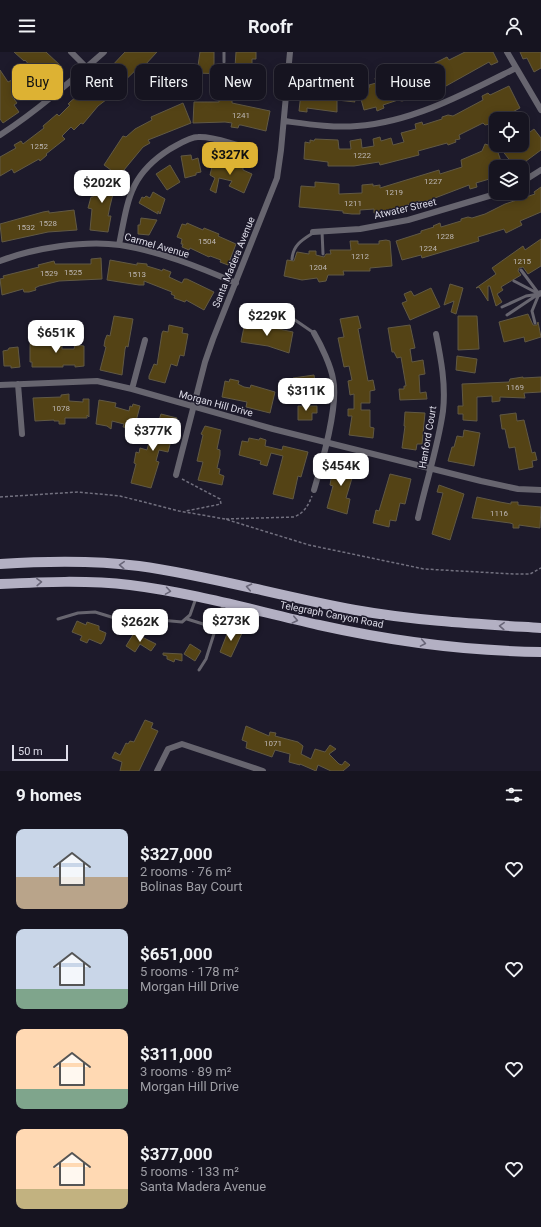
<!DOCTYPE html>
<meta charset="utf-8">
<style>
:root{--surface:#161420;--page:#23212d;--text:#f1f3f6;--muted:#9e9ea5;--line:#35333e;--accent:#ddb233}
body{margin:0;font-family:Roboto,sans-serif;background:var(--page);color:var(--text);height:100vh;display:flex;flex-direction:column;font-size:15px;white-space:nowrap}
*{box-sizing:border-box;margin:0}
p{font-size:13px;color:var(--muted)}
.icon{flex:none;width:22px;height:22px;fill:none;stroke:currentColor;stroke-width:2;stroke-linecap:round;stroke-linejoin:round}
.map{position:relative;height:719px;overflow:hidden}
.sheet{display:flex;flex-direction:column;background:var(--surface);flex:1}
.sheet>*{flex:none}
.banner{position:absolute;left:12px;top:12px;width:517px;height:36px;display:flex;gap:8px}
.controls{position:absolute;left:489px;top:60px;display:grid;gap:8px}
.controls a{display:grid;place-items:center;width:40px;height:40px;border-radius:8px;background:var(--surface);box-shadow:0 2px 10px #0003,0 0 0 1px var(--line);font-size:20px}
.scale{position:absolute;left:12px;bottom:10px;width:56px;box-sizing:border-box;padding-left:4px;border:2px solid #dedde9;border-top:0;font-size:11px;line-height:14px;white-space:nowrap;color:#dedde9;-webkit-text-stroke:3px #1d1a2b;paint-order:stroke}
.price{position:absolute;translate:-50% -34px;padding:0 9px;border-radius:8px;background:#fff;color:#222;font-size:13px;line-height:26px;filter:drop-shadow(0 1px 2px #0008)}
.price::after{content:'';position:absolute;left:50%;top:24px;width:12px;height:9px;margin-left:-6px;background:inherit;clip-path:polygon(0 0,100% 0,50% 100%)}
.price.on{background:var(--accent);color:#111}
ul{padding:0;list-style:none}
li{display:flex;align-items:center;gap:12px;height:100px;padding:0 16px}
li span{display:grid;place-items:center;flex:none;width:112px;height:80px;border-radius:8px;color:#555}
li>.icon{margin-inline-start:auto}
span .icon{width:48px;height:48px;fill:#fffc;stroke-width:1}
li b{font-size:17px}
h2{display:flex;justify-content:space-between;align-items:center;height:48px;padding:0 16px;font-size:17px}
.tag{padding:0 14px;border-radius:8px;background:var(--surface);box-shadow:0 2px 10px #0003,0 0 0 1px var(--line);font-size:14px;line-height:36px}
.tag.on{background:var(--accent);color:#111}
header{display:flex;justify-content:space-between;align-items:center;height:52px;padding:0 16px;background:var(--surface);font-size:18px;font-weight:700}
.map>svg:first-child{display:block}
.building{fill:#544315;stroke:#615944}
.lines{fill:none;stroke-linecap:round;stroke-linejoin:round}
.path{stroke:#72707f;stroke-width:1.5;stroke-dasharray:3 2;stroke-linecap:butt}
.lane{stroke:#67656f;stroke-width:3}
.street{stroke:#67656f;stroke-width:6}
.primary{stroke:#b3b0c3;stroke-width:10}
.oneway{stroke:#686577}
.labels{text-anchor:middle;stroke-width:3;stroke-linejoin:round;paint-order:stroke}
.number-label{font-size:8px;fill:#bcb6b4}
.street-label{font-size:10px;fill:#dedde9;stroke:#1d1a2b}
</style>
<header><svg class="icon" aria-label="menu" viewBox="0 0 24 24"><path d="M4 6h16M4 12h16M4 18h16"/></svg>Roofr<svg class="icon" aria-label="person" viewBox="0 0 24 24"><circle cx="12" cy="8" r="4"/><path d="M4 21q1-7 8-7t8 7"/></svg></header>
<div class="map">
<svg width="541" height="719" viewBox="0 0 541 719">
<rect width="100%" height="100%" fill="#1d1a2b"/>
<path class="building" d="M14 0H46L62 15 57 20 61 25 52 34 51 32 48 35 25 8 24 9Z
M125 0H157L144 14 142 12 114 39 115 41 98 54 83 72 81 71 74 78 71 75 62 84 65 87 46 102 47 103 40 109 39 107 14 121 12 117 0 124V105L16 96 14 93 21 89 23 92 44 76 43 74 57 62 59 64 70 53 68 52 70 50 83 39 84 40 95 30 93 28 95 26 107 15 109 17Z
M200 0H214V14L228 15H235L236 0H256V7H252V23L197 21Z
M465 0H493L498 10 491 13 489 10 446 34 442 35 441 32 428 36 426 38 427 41 409 47 402 49 398 48 383 53 384 56 377 59 376 55 364 58 361 47 354 48 355 50 337 48V60L307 56V60L299 59 302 32 308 33 309 27 315 28V34L343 33 344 40 370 35 369 33 376 31 375 26 384 23 385 27 408 20 409 24 433 17 431 13 447 5 449 8Z
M520 0H541V16L534 20 527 6 523 7Z
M0 18 8 30 12 28 18 37 13 42 14 43 12 44 17 51 14 53 19 60 3 71 0 67Z
M509 34 520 56 490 72 485 73 483 71 459 83 460 87 455 88 456 90 448 93 447 91 418 99 419 103 380 113 379 110 354 114H328V110L304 107 305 90 310 91V88L314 89 315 87 338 88 339 97H351L350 89 361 87 362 96 374 94 373 87 380 85 381 89 391 86 393 93 404 90 401 81 416 77 415 72 422 70 423 73 442 67V65L448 63 453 64 483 48 482 44 488 41 490 43Z
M219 48H232V51L270 59 266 79 241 73H239L238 76 231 75 232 71 225 70 193 71 194 50H219Z
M183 51 191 71 148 88 150 91 143 95 119 124 104 113 123 84 126 85 135 77 152 68 151 65Z
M534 77 541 86V98L518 115H515L498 93H522V86Z
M494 89 503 115H496V125L476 131 477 135 470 137 469 133 427 149 428 151 421 153 420 149 383 161H374V157L360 158V162H352L343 161V159L299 155 301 134 315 135V130L339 132V142L362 141V133L373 132V134L380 133V136L439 118 440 122 462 115 461 108 482 99 485 92 488 93Z
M191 103 192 108 198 106 201 120 196 121V123L185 126 181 104Z
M214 107 243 116V118L252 122 244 141 229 134 232 129 219 126 216 141 210 138 215 126 210 123Z
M170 113 180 130 167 138 156 122Z
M102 123 117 127 115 129 118 130 117 136 114 138 110 154 108 164H111L108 180 90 178 92 157 88 156 91 145H93L94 141H97Z
M541 135V160L520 169 522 173 506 181 504 177 478 185 479 189 422 206 421 203 402 208 396 189 421 181V179L434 175 433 174 440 171 441 175 461 169V167L468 165 472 166 485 162 505 152 535 142 534 140Z
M153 140 165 147 160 162 158 159V162L139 151 142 145 144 146 146 144 150 146Z
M74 158 77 178 48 180 2 190 0 172 43 160 49 159V161Z
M141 166 157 168 149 183 138 182V173H140Z
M187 171 203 178 204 176 219 182 218 184 236 192 228 213 220 210 221 208 210 204 209 205 190 196 189 198 182 195 183 192H181L182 187 177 185 182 172 186 173Z
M541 187V214L528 222 523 215 519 216 518 219 521 223 501 235 503 238 497 242 502 250 496 254 490 234H488V249L479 235 476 236 496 222 492 216 523 194 525 198Z
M386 188 390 189 392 214 370 216V219H343L344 223H328L326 229 319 230 317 226 302 228 284 224 287 208 294 209 297 200 309 202V199H316V203L324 205 326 202H331L330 198H351L350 189H358V192H379V189Z
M101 206 102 227 59 229 39 234 35 236 36 238 29 240H24L23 237 2 243 0 227 4 226 3 224 39 215 38 213 54 209 55 212H91V207Z
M110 208 137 213V211L147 212V214L160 218 162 219 163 217 171 220 169 225 182 231 184 227H187L214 240 204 258 186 248 185 250 174 246 175 244 171 242 172 240 144 229V233H139L107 228Z
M450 232 463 236 456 262 451 260 454 249 444 253Z
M431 236 440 255 410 268 402 251 407 249 404 242 411 239 414 244Z
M528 262 533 273H537L538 270 541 285 525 290 524 285 504 290 499 270Z
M114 264 133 267 128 295 126 294 125 297 122 323 100 318 106 295 104 294 105 288 107 283 110 284Z
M358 264 361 276 358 277 359 282 364 308 368 329 373 328 375 338 370 339V351H361V358H370V375L374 376 373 386 349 383 352 364H348V357H354V342L350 343 348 329 352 328 349 314 344 315 338 286 344 285 340 267Z
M458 264H477L479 297 458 298Z
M245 270 293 280 289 301 268 294 241 290Z
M169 273 183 276 182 281 188 282 184 304 180 303 177 314 171 312 165 331 149 327V324L154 312 157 313 162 281 163 279 168 280Z
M410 273 415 296 410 297 412 310 423 308 425 322 419 323 420 341 426 340 427 347 400 348 399 337H404V334H406L401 305 397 306 394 300H392L388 276Z
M62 285V297H74L75 293 84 294V314L75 315V313H63V315H32V310H30V291L48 290V286Z
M18 295 20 315 11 316V314H4L3 299 8 298 9 296Z
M457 304 477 307 475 321 456 318Z
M314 323 316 337 296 340 293 326Z
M523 325V326L541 325V340L524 341 525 346 500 345V349L492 350V344L477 345V369L463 368V362H458V354H463L462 332 509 330 510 327Z
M230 327 239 329 238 332 244 335 250 336 251 333 275 340 270 361 246 355 247 350 222 345 225 329 229 330Z
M69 342V349L83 350V347H89V365L87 363V366H65V372H59V369H54V368L35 369 33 346 61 345V343Z
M99 348 116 351 115 355 129 359 130 354 132 355 133 352 140 354 134 377 123 375 124 372 112 369 111 377 107 374 96 372Z
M298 354H317V361H312V368H298Z
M405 360 425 361 422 392H417L416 398 402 396 405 374H404Z
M516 361 517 369 524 368 532 401 535 400 537 408 532 409 533 415 519 418 515 395 509 396 505 377H502L500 363Z
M161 362 177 366 168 400 159 398 156 409 159 410 151 436 131 431 136 412 134 411 136 400 139 401 140 396 147 398 152 379 155 380Z
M205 374 221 378 217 397 220 398V403L217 416 220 417 219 422 224 424 222 433 198 428 203 410 197 409 203 383 201 382Z
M464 378 480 381 474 414 448 409 452 395H454L457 384 463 385Z
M249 386 259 388 260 386 266 388 265 394 282 398 283 394 308 400 301 425 298 424 293 447 273 442 283 404 271 401 267 414 260 412 261 409 239 403 242 389 248 390Z
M341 409 356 413 346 446 350 447 347 462 327 456 333 434 330 433 333 415 340 416Z
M390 422 411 427 405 452 400 451 396 469 390 468 389 475 373 471 376 458 379 459Z
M439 433 464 442 450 488 432 482 443 441 437 440Z
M477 445 500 450 511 452V450H518V453L541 455 540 476 519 473V476H513V472L510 471 472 466Z
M77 569 86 573 87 570 99 574V578L106 581 104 588 101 592 89 587 87 591 80 588 82 584 72 580Z
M235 575 243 579 231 605 220 600 227 582 231 584Z
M134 581 156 592 151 599 140 592 135 600 126 594Z
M190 592 201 599 195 609 184 602Z
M163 601 182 602V609L175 607 174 610 167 607V604L163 603Z
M145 668 153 671 151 676 158 679 139 719H120L122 710 112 706 115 700 120 703 126 691 128 692 130 689 134 690Z
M246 674 269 684 270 680 276 681 275 684 298 690 303 694 301 702 311 707 315 697 325 700 330 693 336 697 329 702 339 712 342 713 345 709 350 713 343 719H331L318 713 316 719 300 712V713L289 710 290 702 275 698 272 705 246 696 247 690 242 688Z"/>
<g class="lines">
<path class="path" d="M182 427 220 447 221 452 186 459
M0 445 78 440 120 444 179 459 225 467 309 493 424 517 514 522H530L541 516
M226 467 294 465C304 461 308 454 312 444"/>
<path class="lane" d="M224 10V0
M322 179 323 202
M292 207C293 193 302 188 313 181
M521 218 539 242
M514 229 537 241
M502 255 526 244 539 242
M260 261 295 268 314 281
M507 263 537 243
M535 271 532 259 539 242
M58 567 78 561 95 560 131 571 149 567 182 570 190 563 196 546
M187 567 216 576
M199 618 206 607 223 553"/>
<path class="street" d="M71 0 87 16
M507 0 541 58
M284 69C307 72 333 76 357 74 413 70 466 41 516 16
M0 83C37 59 71 29 104 0
M522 130 541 118
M313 180 360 177 408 168 499 141
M119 193C128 148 129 123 170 97 178 93 189 85 198 85 213 84 231 92 246 95
M0 209C33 196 85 188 120 193 159 199 199 215 236 231
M539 242 541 241
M18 332 22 382
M0 333 97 329 132 337 273 377 481 429 518 437 541 438
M132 337 145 288
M176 423 205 310 213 287 277 126 281 98 290 0
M314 438C322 411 339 353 333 327 331 314 321 293 314 281
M418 466C426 430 438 395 443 359 446 333 441 307 436 282
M157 719 168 697 182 692 263 719"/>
<path class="primary" d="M0 512C46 509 93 508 139 514 212 524 282 545 355 558 417 569 478 572 541 576
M0 532C43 530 87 528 130 533 194 541 256 559 319 573 391 589 468 599 541 600"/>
</g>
<defs><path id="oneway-chevron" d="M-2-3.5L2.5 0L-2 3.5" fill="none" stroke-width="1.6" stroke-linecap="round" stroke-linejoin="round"/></defs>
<g class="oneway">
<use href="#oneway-chevron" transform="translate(122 513) rotate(-176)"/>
<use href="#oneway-chevron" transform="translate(39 530) rotate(-2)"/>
<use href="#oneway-chevron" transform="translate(249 535) rotate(-168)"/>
<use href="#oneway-chevron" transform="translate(168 539) rotate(9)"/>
<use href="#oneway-chevron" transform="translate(295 568) rotate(13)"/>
<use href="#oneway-chevron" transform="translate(502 574) rotate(-177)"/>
<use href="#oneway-chevron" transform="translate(423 591) rotate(10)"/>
</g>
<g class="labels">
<g class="number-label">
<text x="241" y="66">1241</text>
<text x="39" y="97">1252</text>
<text x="362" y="106">1222</text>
<text x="433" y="132">1227</text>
<text x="394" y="143">1219</text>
<text x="353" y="154">1211</text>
<text x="48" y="174">1528</text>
<text x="26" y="178">1532</text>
<text x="445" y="187">1228</text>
<text x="207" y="192">1504</text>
<text x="428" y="199">1224</text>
<text x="360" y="207">1212</text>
<text x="522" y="212">1215</text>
<text x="318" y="218">1204</text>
<text x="73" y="223">1525</text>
<text x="49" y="224">1529</text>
<text x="137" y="225">1513</text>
<text x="515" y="338">1169</text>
<text x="61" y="359">1078</text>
<text x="499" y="464">1116</text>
<text x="273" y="694">1071</text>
</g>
<g class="street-label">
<text transform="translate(405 156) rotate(-13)" y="4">Atwater Street</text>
<text transform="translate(157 193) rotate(16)" y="4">Carmel Avenue</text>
<text transform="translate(233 210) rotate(-68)" y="4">Santa Madera Avenue</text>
<text transform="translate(216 351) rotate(15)" y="4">Morgan Hill Drive</text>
<text transform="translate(427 385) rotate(-80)" y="4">Hanford Court</text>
<text transform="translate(332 562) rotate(11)" y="4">Telegraph Canyon Road</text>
</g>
</g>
</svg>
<div class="controls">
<a><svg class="icon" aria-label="locate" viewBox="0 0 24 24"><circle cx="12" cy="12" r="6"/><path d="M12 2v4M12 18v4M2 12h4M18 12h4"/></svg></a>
<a><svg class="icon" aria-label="layers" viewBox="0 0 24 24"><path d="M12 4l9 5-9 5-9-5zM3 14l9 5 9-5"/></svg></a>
</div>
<div class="scale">50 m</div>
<b class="price on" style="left:230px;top:124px">$327K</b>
<b class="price" style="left:102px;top:152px">$202K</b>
<b class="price" style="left:267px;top:285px">$229K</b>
<b class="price" style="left:56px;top:302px">$651K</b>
<b class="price" style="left:306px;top:360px">$311K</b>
<b class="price" style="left:153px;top:400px">$377K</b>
<b class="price" style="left:341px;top:435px">$454K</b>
<b class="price" style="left:231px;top:590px">$273K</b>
<b class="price" style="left:140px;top:591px">$262K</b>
<div class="banner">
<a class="tag on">Buy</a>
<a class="tag">Rent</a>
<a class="tag">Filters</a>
<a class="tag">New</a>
<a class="tag">Apartment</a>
<a class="tag">House</a>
</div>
</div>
<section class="sheet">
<h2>9 homes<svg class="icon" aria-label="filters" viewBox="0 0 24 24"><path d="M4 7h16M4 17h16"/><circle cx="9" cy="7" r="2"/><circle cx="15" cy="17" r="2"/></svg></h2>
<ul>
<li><span style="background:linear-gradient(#c9d6e8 60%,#b9a48a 0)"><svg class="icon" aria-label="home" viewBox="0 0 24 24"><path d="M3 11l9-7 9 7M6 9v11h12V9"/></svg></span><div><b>$327,000</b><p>2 rooms · 76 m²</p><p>Bolinas Bay Court</p></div><svg class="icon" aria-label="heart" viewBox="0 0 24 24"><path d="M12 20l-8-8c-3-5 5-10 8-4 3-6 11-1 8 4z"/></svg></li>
<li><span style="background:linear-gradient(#c9d6e8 75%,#7fa58c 0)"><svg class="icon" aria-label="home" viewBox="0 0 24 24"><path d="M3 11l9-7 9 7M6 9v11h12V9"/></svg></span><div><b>$651,000</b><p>5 rooms · 178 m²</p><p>Morgan Hill Drive</p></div><svg class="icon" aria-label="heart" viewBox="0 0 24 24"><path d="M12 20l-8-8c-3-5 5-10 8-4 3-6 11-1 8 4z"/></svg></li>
<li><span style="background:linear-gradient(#ffd9b3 75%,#7fa58c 0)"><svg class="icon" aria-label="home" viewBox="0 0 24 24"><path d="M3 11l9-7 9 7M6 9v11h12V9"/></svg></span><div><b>$311,000</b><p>3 rooms · 89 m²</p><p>Morgan Hill Drive</p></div><svg class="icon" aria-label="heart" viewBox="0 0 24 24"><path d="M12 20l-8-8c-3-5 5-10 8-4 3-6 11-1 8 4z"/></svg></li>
<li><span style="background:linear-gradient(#ffd9b3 75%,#c2b280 0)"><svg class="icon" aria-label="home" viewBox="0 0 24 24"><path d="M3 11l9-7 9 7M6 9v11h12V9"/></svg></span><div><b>$377,000</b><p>5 rooms · 133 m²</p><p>Santa Madera Avenue</p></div><svg class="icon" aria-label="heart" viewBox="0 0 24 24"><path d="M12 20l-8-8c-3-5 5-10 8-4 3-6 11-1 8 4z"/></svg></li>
</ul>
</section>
